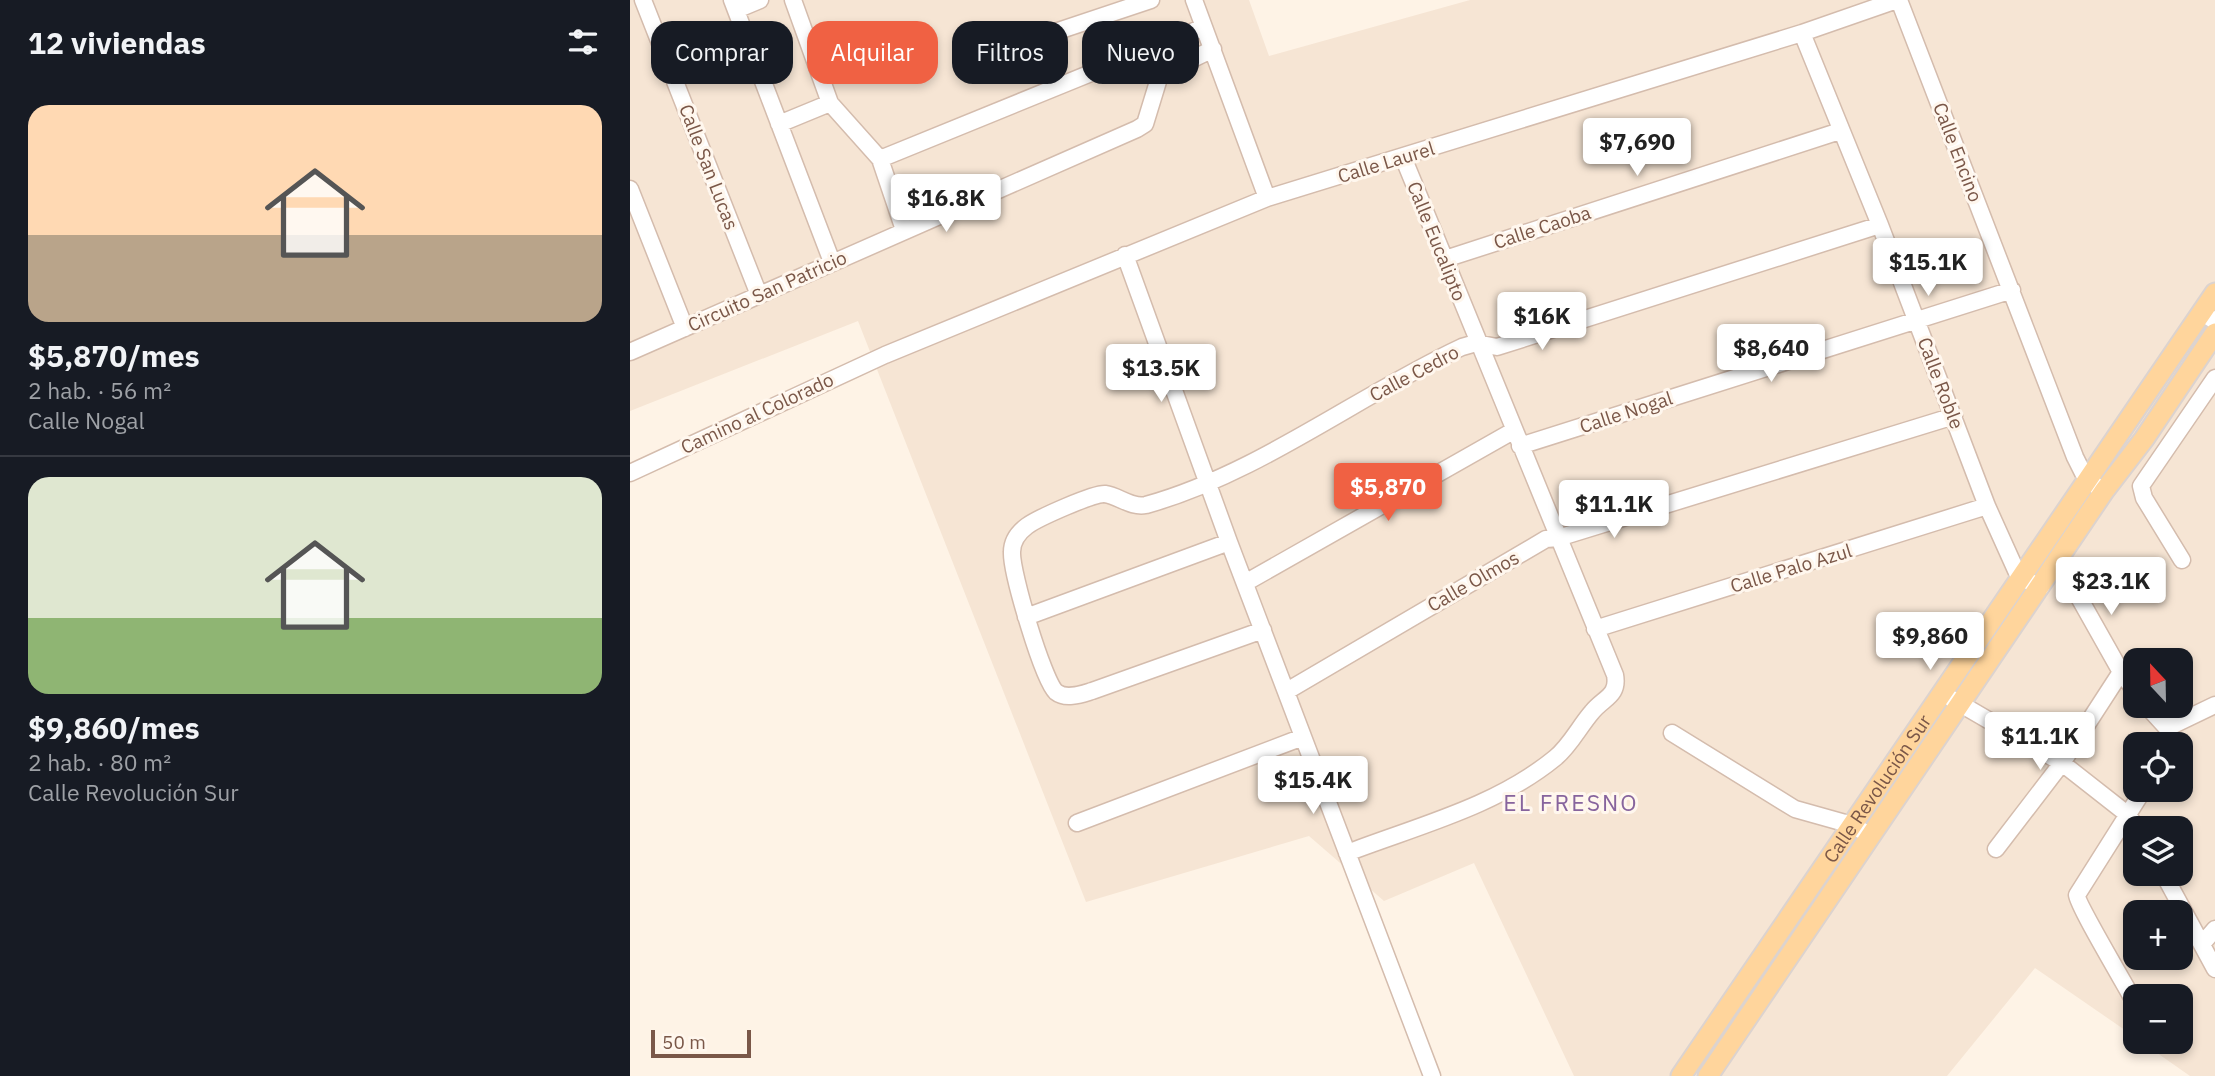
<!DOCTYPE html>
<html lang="es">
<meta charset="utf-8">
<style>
:root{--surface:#171b24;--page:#20242c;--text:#f1f3f6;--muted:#9ea1a6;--line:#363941;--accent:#f06143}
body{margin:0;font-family:"IBM Plex Sans",sans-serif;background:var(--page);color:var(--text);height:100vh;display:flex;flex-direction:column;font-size:26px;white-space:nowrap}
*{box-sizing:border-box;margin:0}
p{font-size:23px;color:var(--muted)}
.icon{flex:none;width:38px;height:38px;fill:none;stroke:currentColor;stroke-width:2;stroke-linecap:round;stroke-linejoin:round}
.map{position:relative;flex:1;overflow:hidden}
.panel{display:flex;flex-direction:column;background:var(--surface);width:630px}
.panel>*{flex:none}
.top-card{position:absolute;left:21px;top:21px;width:665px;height:63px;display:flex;gap:14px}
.needle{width:46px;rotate:338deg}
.fabs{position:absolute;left:1493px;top:648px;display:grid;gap:14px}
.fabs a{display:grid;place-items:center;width:70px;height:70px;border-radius:14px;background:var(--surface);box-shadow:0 4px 10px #0003;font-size:35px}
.scale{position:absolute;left:21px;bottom:18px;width:100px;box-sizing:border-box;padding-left:7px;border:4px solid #7a5748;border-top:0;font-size:19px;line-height:24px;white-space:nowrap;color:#7a5748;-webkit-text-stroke:5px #fff7ee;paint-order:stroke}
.price{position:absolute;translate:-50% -60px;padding:0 16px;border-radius:7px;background:#fff;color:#222;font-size:23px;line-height:46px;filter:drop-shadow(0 2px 4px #0008)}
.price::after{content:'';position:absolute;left:50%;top:42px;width:21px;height:16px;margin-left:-10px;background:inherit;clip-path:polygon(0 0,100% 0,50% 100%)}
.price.active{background:var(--accent);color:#fff}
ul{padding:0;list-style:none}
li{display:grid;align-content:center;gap:14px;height:371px;padding:0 28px}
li+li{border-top:2px solid var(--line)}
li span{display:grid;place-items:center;height:217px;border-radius:21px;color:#555}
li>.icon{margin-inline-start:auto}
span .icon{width:126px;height:126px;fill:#fffc;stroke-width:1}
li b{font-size:30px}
h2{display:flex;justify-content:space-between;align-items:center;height:84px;padding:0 28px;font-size:30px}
.chip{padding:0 24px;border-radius:21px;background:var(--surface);box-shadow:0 4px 10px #0003;font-size:24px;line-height:63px}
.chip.active{background:var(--accent);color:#fff}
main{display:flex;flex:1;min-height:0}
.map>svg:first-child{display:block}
.residential{fill:#f6e5d4;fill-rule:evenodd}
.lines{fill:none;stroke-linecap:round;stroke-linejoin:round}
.minor-casing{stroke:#d4bcad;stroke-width:19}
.major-casing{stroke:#dcd3cf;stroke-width:23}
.minor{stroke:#fff;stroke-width:16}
.major{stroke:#ffd59c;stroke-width:19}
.labels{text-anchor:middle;stroke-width:6;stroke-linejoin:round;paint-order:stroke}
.street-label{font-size:19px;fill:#7a5748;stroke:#fff7ee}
.quarter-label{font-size:23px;letter-spacing:2px;fill:#87649d;stroke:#fff7ee}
</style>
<main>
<section class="panel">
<h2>12 viviendas<svg class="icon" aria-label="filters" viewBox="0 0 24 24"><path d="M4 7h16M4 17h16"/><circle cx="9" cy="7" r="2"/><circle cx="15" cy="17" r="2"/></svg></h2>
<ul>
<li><span style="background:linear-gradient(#ffd9b3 60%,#b9a48a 0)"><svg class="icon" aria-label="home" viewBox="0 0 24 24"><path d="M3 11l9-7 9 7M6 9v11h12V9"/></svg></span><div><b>$5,870/mes</b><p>2 hab. · 56 m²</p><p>Calle Nogal</p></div></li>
<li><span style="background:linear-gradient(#dfe7d0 65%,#8fb573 0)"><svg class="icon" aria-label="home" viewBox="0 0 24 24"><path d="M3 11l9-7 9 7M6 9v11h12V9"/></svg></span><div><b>$9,860/mes</b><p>2 hab. · 80 m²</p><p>Calle Revolución Sur</p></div></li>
</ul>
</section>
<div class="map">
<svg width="1585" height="1076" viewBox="0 0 1585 1076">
<rect width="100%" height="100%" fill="#fef3e6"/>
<path class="residential" d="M0 0H619L639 56 840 0H1585V1076H1560L1510 1041H1550V996H1505V1037L1405 968 1317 1076H944L844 863 754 901 679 836 456 902 228 321 0 411ZM1505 660H1550V705H1505ZM1505 744H1550V789H1505ZM1505 828H1550V873H1505ZM1505 912H1550V957H1505Z"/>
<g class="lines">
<defs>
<path id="minor" d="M13 0 129 295
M102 0 202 262
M163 0 200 103 250 159 274 230
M564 0 637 198
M1269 0 1445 457 1453 473 1466 486
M106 10 130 0
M1172 33 1250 225 1357 506 1389 577 1411 587
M395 42 521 0
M149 124 200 103
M250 159 574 27
M0 189 55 328
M495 255 599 542 802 1076
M815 259 1210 131
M1572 313 1585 321
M0 352 507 129 515 124 530 75 583 49
M890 446 1382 290
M0 473 255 355 637 198 1172 33 1267 0
M1552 560 1514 498 1511 486 1585 378
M1429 562 1491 672 1505 691
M615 583 883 431
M396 617 599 542
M965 629 1357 506
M633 630 462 691C452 694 436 700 426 692 413 680 381 572 382 552 382 540 389 532 397 526 408 518 464 493 475 494 489 496 501 508 516 505 628 474 727 396 832 347L846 343 867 347 1250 225
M657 691 916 539 928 538 1324 416
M1322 699 1432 763 1497 814 1507 828
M1516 705 1537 728 1585 705
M1042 733 1165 809 1222 825 1241 836
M447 823 673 737
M1366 849 1432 763 1491 672
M717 853C787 826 865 807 925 758 940 746 949 727 962 712 973 698 989 696 985 675L773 157
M1533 873 1585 969
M1572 944 1585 929
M1505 1003C1496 986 1447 904 1447 895L1514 789"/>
<g id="major">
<path id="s1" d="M1051 1076 1585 293"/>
<path d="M1078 1076 1474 491 1514 439 1585 333"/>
</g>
</defs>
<use href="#minor" class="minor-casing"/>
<use href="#major" class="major-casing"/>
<use href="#minor" class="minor"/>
<use href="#major" class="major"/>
</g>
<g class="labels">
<g class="street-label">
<text transform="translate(1328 152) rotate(69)" y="7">Calle Encino</text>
<text transform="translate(756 162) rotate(-17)" y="7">Calle Laurel</text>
<text transform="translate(79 167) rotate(69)" y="7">Calle San Lucas</text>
<text transform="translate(912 227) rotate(-18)" y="7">Calle Caoba</text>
<text transform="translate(807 241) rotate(68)" y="7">Calle Eucalipto</text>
<text transform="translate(137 291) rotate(-24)" y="7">Circuito San Patricio</text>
<text transform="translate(784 373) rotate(-28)" y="7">Calle Cedro</text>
<text transform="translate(1311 383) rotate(69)" y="7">Calle Roble</text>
<text transform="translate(996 412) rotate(-18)" y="7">Calle Nogal</text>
<text transform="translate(127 413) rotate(-25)" y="7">Camino al Colorado</text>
<text transform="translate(1161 568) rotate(-17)" y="7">Calle Palo Azul</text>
<text transform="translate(843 581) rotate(-30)" y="7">Calle Olmos</text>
<text dy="7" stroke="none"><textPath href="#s1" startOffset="348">Calle Revolución Sur</textPath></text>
</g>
<g class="quarter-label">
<text x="941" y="811">EL FRESNO</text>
</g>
</g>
</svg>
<div class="fabs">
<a><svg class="needle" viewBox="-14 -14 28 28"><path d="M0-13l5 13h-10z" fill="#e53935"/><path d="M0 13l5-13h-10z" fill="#9ea1a6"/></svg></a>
<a><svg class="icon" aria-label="locate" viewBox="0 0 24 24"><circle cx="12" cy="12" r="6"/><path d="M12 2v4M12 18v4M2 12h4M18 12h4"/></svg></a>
<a><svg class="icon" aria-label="layers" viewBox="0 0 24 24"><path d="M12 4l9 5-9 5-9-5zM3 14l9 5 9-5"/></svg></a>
<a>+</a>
<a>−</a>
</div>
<div class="scale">50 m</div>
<b class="price" style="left:1007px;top:178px">$7,690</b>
<b class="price" style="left:316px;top:234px">$16.8K</b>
<b class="price" style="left:1298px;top:298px">$15.1K</b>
<b class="price" style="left:912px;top:352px">$16K</b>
<b class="price" style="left:1141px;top:384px">$8,640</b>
<b class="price" style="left:531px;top:404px">$13.5K</b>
<b class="price active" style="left:758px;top:523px">$5,870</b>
<b class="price" style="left:984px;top:540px">$11.1K</b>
<b class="price" style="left:1481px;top:617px">$23.1K</b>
<b class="price" style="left:1300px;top:672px">$9,860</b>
<b class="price" style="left:1410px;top:772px">$11.1K</b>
<b class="price" style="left:683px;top:816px">$15.4K</b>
<div class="top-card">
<a class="chip">Comprar</a>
<a class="chip active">Alquilar</a>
<a class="chip">Filtros</a>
<a class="chip">Nuevo</a>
</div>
</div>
</main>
